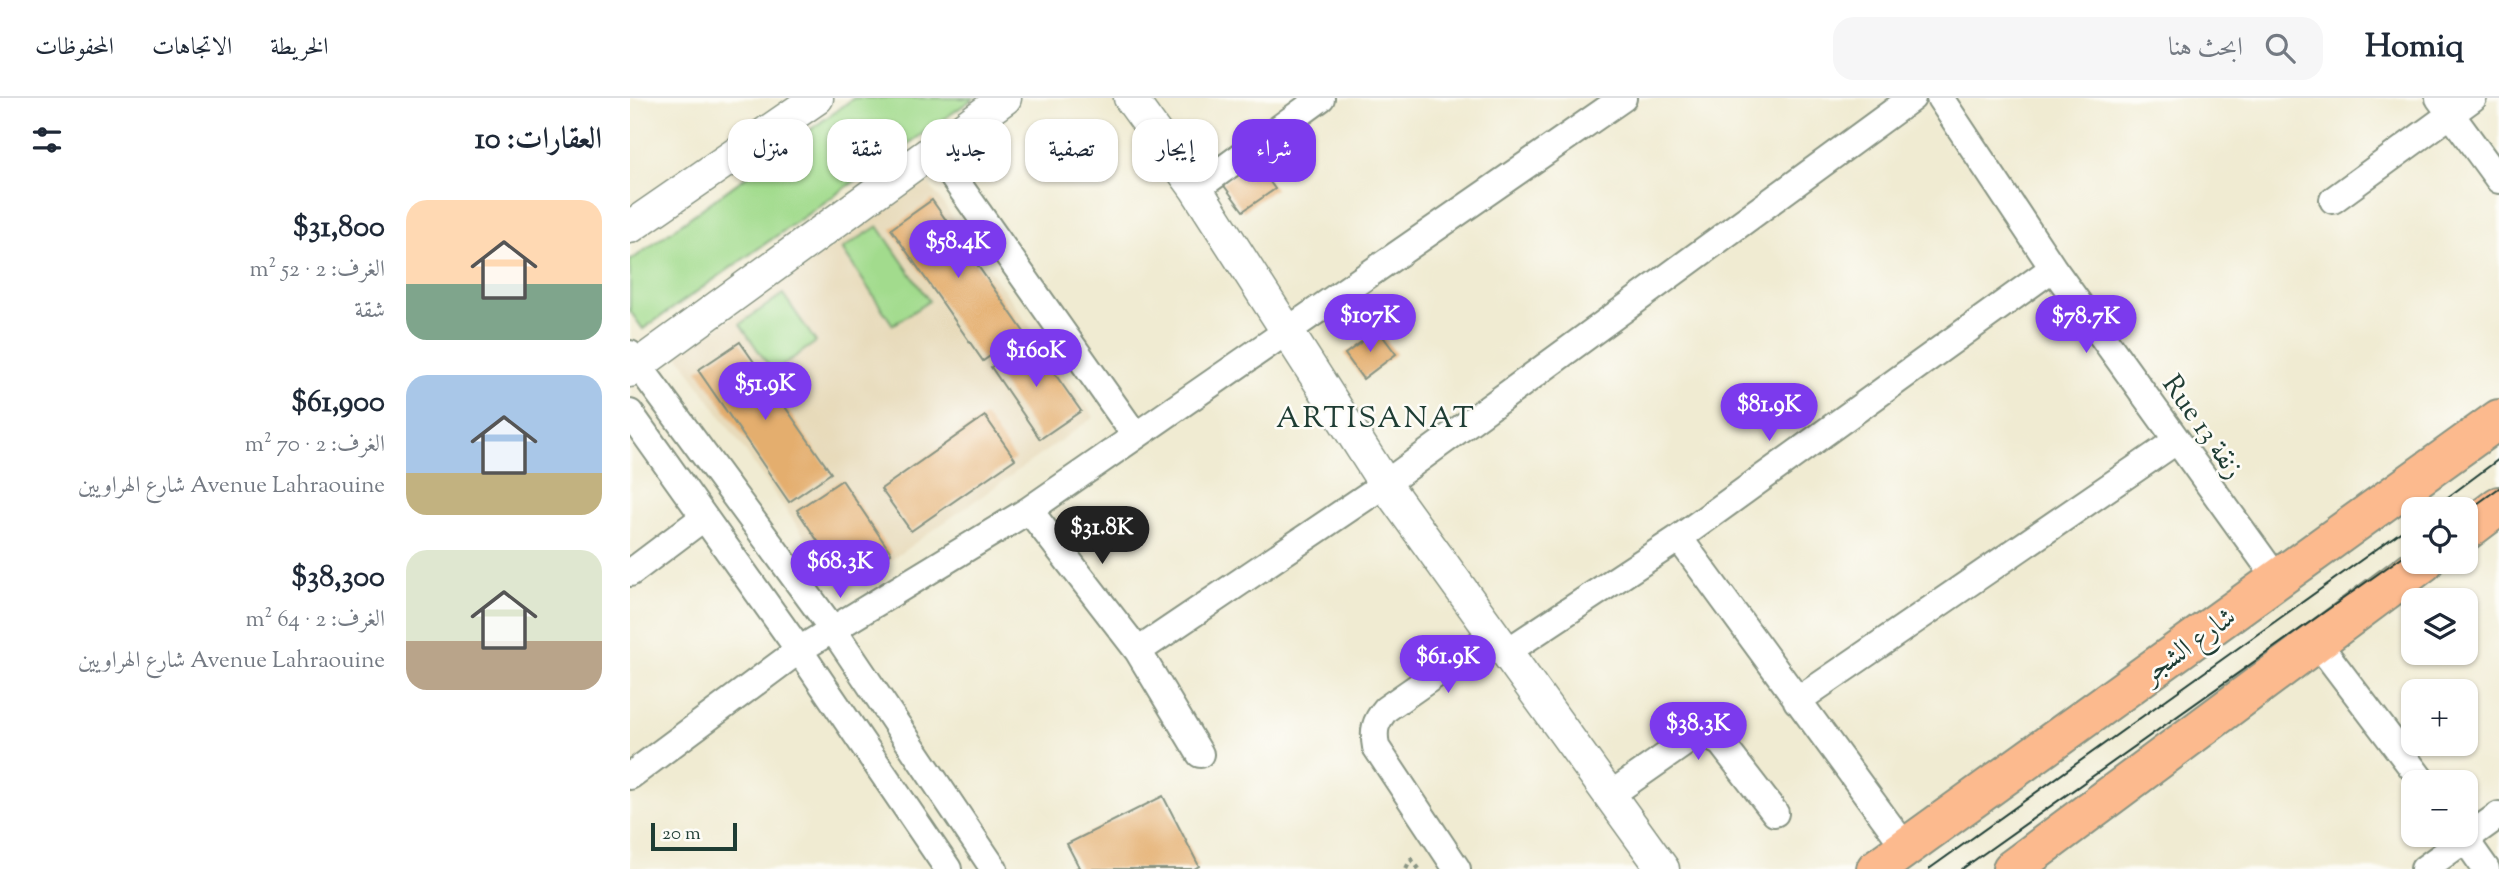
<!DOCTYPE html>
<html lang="ar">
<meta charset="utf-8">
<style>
:root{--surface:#fff;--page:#f6f6f7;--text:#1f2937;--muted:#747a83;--line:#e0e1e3;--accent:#7c3aed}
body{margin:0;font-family:"Sorts Mill Goudy",Amiri,serif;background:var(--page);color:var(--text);direction:rtl;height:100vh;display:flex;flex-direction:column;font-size:26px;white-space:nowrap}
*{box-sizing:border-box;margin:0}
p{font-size:23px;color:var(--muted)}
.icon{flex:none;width:38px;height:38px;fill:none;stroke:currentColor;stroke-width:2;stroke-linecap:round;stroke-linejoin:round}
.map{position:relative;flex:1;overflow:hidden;direction:ltr}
.side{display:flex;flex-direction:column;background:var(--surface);width:630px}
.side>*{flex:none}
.top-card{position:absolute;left:21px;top:21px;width:665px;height:63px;direction:rtl;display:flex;gap:14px}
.fabs{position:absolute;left:1771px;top:399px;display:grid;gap:14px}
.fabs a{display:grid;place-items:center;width:77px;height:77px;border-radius:14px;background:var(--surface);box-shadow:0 2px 5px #0004;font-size:35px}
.scale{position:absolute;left:21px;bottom:18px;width:86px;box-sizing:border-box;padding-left:7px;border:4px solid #1f3d34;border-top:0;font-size:19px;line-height:24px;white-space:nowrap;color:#1f3d34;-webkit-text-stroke:5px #fdfcf7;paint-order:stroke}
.price{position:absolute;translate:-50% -60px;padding:0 16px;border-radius:24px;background:var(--accent);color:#fff;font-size:23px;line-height:46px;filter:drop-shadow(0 2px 4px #0008)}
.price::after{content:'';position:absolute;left:50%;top:42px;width:21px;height:16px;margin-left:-10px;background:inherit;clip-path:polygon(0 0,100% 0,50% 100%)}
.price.selected{background:#222;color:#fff}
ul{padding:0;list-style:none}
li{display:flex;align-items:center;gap:21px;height:175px;padding:0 28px}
li span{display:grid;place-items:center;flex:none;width:196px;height:140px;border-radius:21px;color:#555}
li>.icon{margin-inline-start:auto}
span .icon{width:84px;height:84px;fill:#fffc;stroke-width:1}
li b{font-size:30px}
h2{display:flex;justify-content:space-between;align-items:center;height:84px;padding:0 28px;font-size:30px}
.chip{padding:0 24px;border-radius:21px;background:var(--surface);box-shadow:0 2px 5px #0004;font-size:24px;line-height:63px}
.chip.selected{background:var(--accent);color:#fff}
header{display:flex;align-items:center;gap:42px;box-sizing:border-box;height:98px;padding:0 35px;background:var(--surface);border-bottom:2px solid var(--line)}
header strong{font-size:33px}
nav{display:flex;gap:38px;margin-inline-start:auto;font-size:24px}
.search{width:490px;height:63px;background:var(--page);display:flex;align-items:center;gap:18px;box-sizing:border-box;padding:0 24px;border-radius:21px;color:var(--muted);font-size:26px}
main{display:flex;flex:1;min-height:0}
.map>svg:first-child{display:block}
.built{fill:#e7daba}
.green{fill:#a2db8d;stroke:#608c60;stroke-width:2}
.building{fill:#e4ae6e}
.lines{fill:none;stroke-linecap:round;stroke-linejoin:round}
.minor-casing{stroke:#889483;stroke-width:30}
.tertiary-casing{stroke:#889483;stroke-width:35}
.primary-casing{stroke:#889483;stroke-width:42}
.path{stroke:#889483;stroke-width:4.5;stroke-dasharray:5 5;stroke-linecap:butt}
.minor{stroke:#fff;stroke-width:26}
.tertiary{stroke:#fff;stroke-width:32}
.primary{stroke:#fcba8e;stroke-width:38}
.tram{stroke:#1f3d34;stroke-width:2}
.labels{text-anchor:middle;stroke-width:5;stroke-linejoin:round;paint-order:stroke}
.street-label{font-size:28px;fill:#1f3d34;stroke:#fdfcf7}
.neighbourhood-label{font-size:30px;letter-spacing:2px;fill:#1f3d34;stroke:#fdfcf7}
</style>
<header>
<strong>Homiq</strong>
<div class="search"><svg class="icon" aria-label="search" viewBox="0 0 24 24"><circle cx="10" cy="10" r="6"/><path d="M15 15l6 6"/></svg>ابحث هنا</div>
<nav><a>الخريطة</a><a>الاتجاهات</a><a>المحفوظات</a></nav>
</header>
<main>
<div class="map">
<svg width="1869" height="771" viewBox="0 0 1869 771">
<rect width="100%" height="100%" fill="#fdfcf7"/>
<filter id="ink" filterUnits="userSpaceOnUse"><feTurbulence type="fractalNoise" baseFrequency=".0143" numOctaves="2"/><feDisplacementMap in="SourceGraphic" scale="14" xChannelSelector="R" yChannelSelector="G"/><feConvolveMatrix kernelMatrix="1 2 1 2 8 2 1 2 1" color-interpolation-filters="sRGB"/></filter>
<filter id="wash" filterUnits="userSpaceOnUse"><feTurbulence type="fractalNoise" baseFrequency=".00686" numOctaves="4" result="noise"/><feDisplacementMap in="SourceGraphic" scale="28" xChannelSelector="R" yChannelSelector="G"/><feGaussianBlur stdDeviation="1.57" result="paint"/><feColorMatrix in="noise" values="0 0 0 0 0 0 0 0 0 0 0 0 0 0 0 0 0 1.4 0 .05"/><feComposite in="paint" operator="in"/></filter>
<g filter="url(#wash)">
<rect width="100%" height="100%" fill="#f0ebd2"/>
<path class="built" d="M297 83 464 319 214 495 48 257Z"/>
<path class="green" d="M224 0H344L13 231 0 213V163Z
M248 128 299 203 263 227 212 151Z
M153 196 186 244 143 274 110 226Z"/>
<g id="blocks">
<path class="building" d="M624 62 645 91 613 113 592 85Z
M302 102 394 234 353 263 261 131Z
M748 232 766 256 733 281 715 256Z
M401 242 451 313 410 341 361 269Z
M110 244 201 375 159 404 68 272Z
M355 318 385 361 281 433 251 391Z
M212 382 261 455 216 485 167 412Z
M533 698 569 768 564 771H445L449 769 437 746Z"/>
</g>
</g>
<g filter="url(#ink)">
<use href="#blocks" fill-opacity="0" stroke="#889483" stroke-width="2"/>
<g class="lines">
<defs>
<path id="minor" d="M1310 0 1423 170 1647 481
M1809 0 1869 82
M304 52 505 337
M566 91 691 0
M1703 102 1843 0
M0 256 204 533 364 771
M0 315 169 552 318 771
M399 412 508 553 570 656
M1049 440 1276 750
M0 475 73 420
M1687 544 1793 684
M508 553 755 386 1282 0
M878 553 1049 440 1423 170
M1167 603 1546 343
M0 678 169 552 399 412 993 0
M980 697 1063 639 1078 638 1091 645 1145 715
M1832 737 1856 771
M827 771 746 649C743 632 745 624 756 611L865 535
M1794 771 1869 717"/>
<path id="tertiary" d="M500 0 566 91 755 386 1033 771
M0 129 187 0
M0 273 375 0"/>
<path id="primary" d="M1836 433 1869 408
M1246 771 1869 321
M1382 771 1794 464"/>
</defs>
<use href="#minor" class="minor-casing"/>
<use href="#tertiary" class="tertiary-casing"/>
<use href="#primary" class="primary-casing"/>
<path class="path" d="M776 771 781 761 789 771"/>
<use href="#minor" class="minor"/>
<use href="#tertiary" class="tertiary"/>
<use href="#primary" class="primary"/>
<path class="tram" d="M1802 411 1869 361
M1836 414 1869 390
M1299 771 1783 425
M1332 771 1783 451"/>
</g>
</g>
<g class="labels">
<g class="street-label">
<text transform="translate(1574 328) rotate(55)" y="10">Rue 13 زنقة</text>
<text transform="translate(1558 546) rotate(-36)" y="10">شارع الشجر</text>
</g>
<g class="neighbourhood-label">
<text x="746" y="329">ARTISANAT</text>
</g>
</g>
</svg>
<div class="fabs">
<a><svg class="icon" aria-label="locate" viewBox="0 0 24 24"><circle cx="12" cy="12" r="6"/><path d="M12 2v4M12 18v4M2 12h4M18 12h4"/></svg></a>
<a><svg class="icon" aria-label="layers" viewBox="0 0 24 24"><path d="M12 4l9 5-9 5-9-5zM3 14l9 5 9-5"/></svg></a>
<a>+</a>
<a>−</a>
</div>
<div class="scale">20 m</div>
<b class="price" style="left:328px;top:182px">$58.4K</b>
<b class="price" style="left:740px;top:256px">$107K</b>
<b class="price" style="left:1456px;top:257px">$78.7K</b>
<b class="price" style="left:406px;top:291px">$160K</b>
<b class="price" style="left:135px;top:324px">$51.9K</b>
<b class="price" style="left:1139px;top:345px">$81.9K</b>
<b class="price selected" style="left:472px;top:468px">$31.8K</b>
<b class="price" style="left:210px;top:502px">$68.3K</b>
<b class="price" style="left:818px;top:597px">$61.9K</b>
<b class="price" style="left:1068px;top:664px">$38.3K</b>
<div class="top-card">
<a class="chip selected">شراء</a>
<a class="chip">إيجار</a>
<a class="chip">تصفية</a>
<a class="chip">جديد</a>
<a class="chip">شقة</a>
<a class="chip">منزل</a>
</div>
</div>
<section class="side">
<h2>العقارات: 10<svg class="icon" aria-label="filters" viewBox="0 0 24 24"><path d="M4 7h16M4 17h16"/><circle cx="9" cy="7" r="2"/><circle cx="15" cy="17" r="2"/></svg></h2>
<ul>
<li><span style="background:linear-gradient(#ffd9b3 60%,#7fa58c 0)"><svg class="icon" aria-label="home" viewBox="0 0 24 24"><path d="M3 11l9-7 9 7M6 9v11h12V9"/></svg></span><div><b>$31,800</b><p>الغرف: 2 · 52 m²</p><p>شقة</p></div></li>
<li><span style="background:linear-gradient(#a9c7e8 70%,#c2b280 0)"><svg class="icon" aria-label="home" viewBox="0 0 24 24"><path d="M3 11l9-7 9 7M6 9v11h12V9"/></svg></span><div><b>$61,900</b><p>الغرف: 2 · 70 m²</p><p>Avenue Lahraouine شارع الهراويين</p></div></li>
<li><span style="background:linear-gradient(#dfe7d0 65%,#b9a48a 0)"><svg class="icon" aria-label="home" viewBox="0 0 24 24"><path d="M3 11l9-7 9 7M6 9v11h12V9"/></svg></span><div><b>$38,300</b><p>الغرف: 2 · 64 m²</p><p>Avenue Lahraouine شارع الهراويين</p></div></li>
</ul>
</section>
</main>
